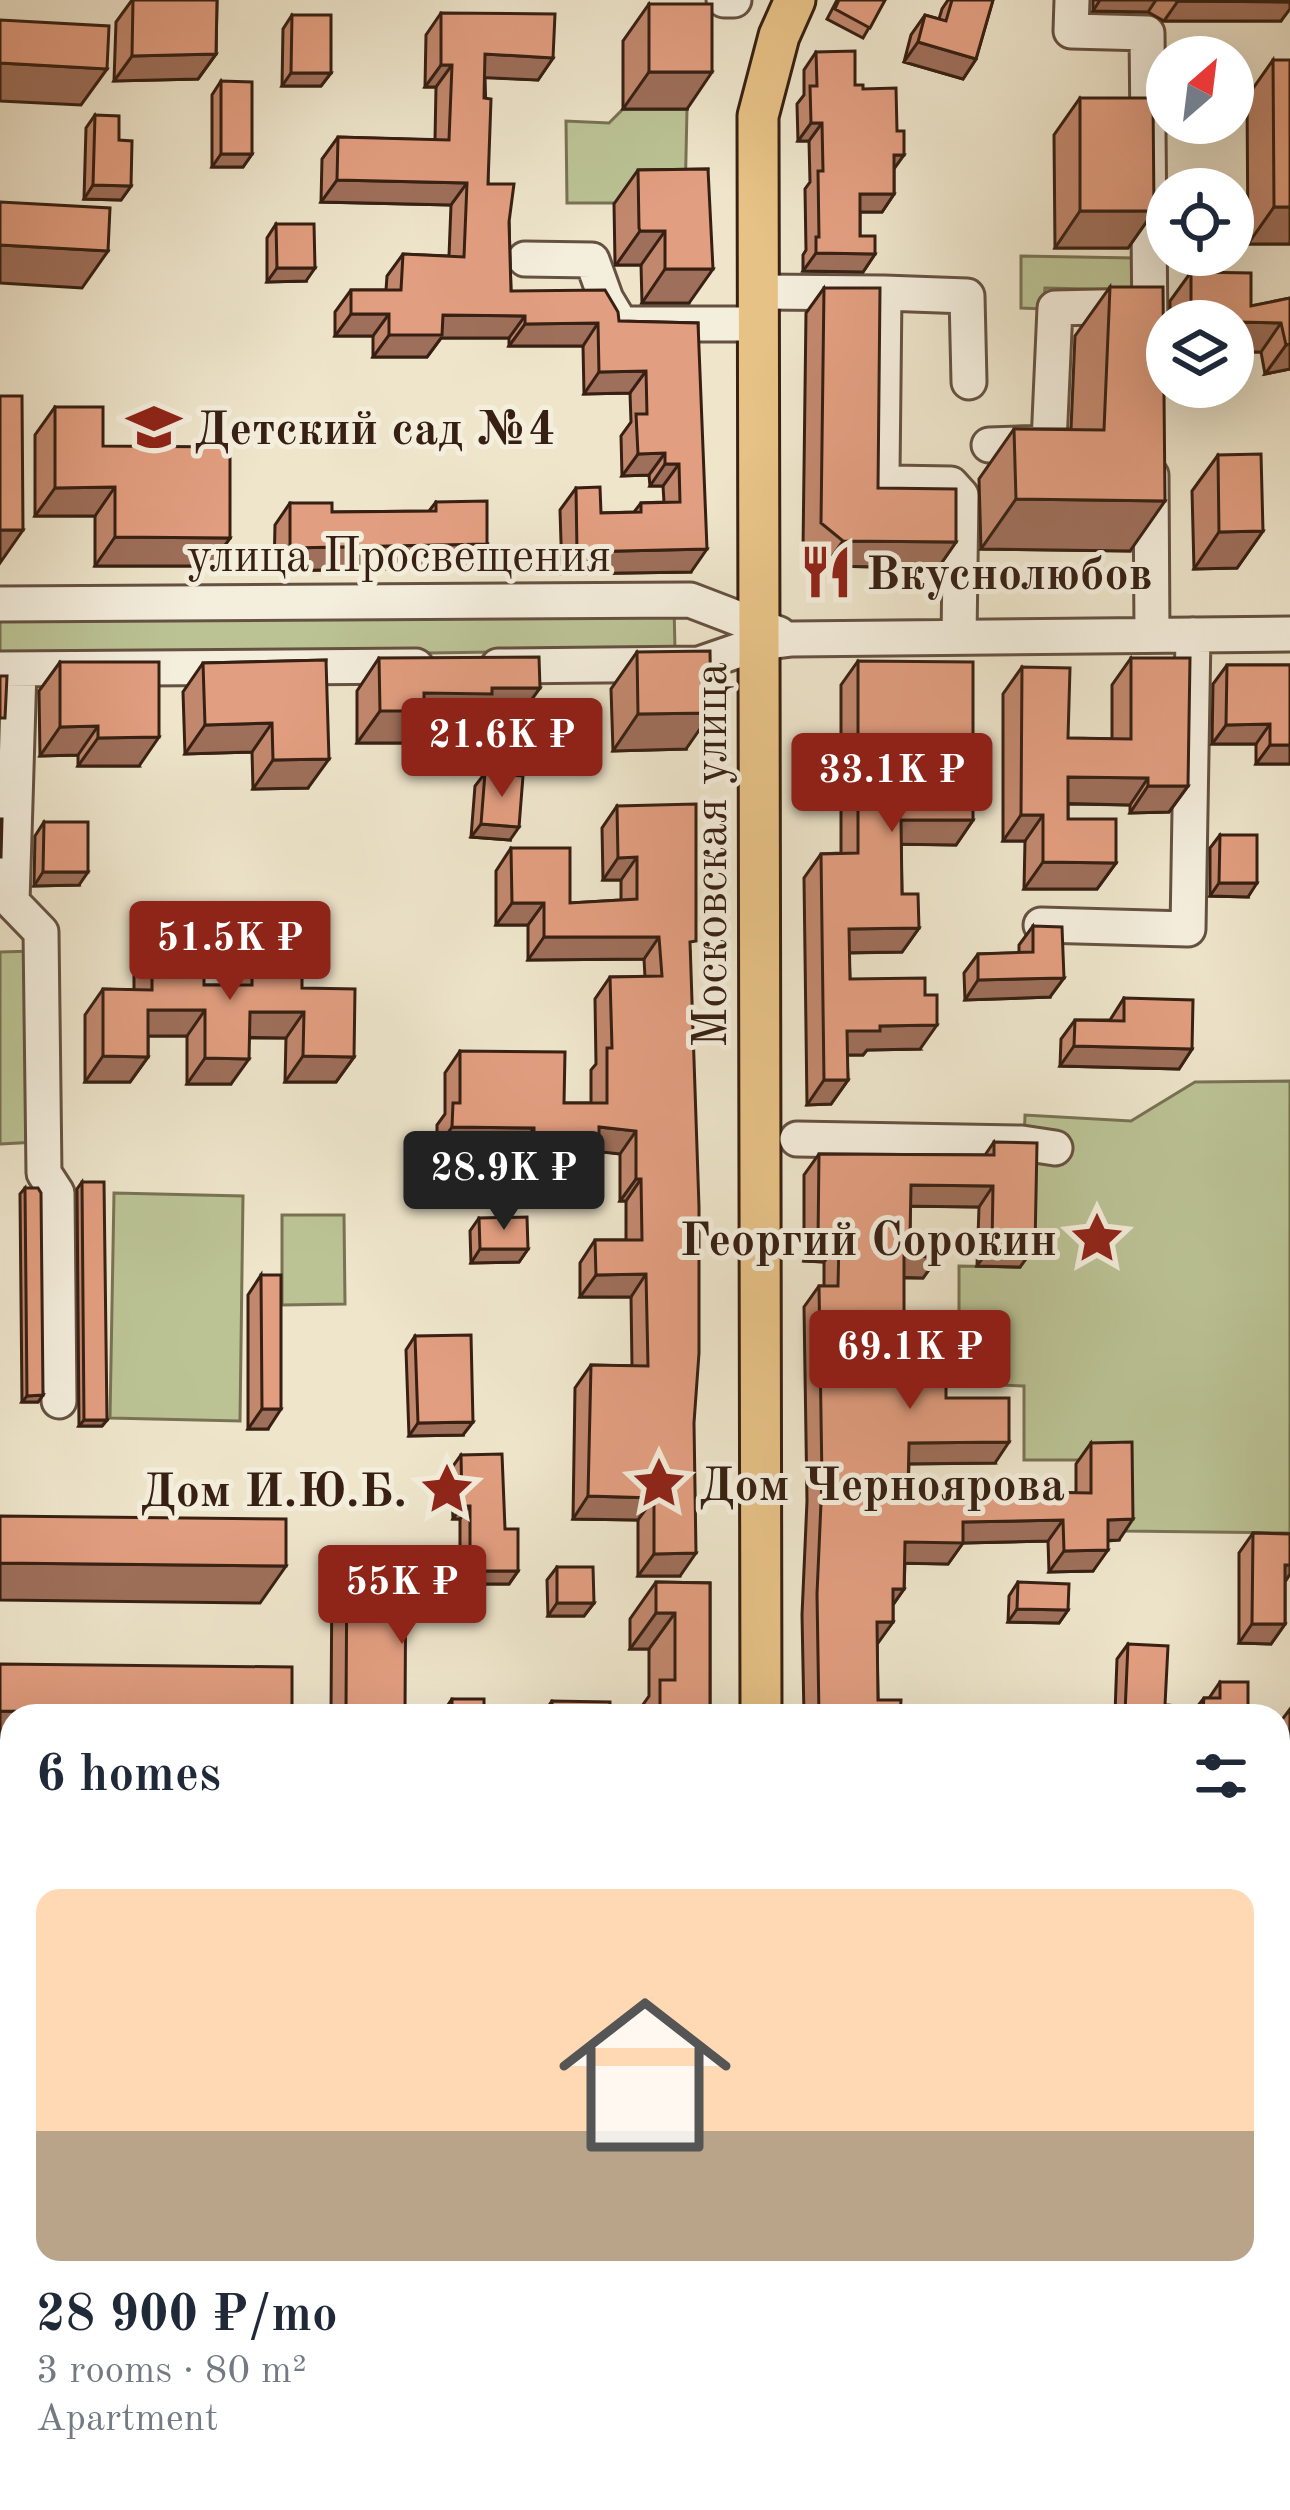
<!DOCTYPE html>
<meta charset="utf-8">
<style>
:root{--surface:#fff;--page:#f2f2f3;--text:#1f2937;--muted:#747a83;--line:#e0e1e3;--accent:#8f2418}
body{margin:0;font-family:"Old Standard TT",serif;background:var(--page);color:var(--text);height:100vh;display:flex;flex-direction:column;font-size:45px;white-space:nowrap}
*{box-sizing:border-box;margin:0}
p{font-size:39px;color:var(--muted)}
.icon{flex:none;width:66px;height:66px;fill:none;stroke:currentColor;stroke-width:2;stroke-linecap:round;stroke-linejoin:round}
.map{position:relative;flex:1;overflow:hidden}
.side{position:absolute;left:0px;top:1704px;width:1290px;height:807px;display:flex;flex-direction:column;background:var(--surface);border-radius:36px 36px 0 0;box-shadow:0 12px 48px #0002}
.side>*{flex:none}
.needle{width:78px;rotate:28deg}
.tools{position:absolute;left:1146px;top:36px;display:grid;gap:24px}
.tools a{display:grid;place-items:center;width:108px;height:108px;border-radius:50%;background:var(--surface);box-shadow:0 12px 48px #0002;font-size:60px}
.price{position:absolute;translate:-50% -102px;padding:0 27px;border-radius:12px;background:var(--accent);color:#fff;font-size:39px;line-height:78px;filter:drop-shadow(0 3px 6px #0008)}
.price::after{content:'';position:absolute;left:50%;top:72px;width:36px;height:27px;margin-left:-18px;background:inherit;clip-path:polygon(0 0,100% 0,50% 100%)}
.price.current{background:#222;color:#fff}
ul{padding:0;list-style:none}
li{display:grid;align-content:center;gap:24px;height:636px;padding:0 36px}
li+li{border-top:3px solid var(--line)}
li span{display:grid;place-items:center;height:372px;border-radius:24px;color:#555}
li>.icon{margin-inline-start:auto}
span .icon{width:216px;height:216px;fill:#fffc;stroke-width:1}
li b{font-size:51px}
h2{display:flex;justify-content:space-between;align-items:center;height:144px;padding:0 36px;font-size:51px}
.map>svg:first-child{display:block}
.green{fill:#bbc395;stroke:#797254;stroke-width:3}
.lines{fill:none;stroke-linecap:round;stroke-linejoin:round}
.minor-casing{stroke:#655141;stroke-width:39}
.major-casing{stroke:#372013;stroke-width:45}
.minor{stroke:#f4eedd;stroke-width:33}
.major{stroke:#e7c286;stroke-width:39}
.wall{fill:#c2886e;stroke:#372013;stroke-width:3}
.shaded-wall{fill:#9e6f5a;stroke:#372013;stroke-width:3}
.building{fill:#e29e80;stroke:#372013;stroke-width:3}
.labels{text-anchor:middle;stroke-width:10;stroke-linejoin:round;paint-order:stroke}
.poi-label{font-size:48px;font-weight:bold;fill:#372013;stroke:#f4eedd;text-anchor:start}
.street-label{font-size:48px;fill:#372013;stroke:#f4eedd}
</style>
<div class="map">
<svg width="1290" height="2510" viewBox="0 0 1290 2510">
<rect width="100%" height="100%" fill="#eee5cb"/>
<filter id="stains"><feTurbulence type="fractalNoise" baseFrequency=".00167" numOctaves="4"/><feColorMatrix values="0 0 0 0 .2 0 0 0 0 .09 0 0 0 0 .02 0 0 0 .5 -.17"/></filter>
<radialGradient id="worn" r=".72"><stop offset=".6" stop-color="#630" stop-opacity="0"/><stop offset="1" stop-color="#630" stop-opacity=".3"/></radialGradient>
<path class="green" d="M623 109H687L685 203H567L566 121 609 123Z
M1021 256 1134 258 1133 290 1045 288 1044 309 1021 308Z
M674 607 675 649 0 660V609Z
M34 951 37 1142 0 1144V952Z
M1290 1081V1533L1124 1531 1122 1460H1024V1386L959 1383V1266L1020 1267 1025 1115 1131 1121 1195 1082Z
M114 1193 243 1196 240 1421 110 1418Z
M282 1215H344L345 1304 282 1305Z"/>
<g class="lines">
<defs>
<path id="minor" d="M724 0H734
M1072 0 1071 31 1147 33 1150 328
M525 259 592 260 606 299 621 324H739
M759 292 884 293 882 474 892 483 951 484 961 495 959 637
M884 293 967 296 969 382
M989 445 1049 443 1055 308 1142 306
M1151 475 1152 635
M0 604 690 600 779 634
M498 666 699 664 760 643 792 639 1290 634
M0 669 416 666
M19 669 12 902 41 932 44 1173 57 1193 59 1401
M1041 925 1188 929 1193 635
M797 1139 1022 1143 1055 1148
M0 1785H12
M1278 1800H1290
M0 1853H12
M1278 1861H1290
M10 2394 12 2294
M1278 2399H1290"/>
<path id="major" d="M761 1716 758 116 779 36 795 0
M759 2510V2499"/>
</defs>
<use href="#minor" class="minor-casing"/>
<use href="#major" class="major-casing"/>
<use href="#minor" class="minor"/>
<use href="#major" class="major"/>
</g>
<path class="wall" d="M132 0H217L216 54 198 79 114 81 116 22Z
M837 0H885L863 38 827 19Z
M948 0H993L976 59 963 79 904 62 911 35 925 15 939 19 942 9Z
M1093 0H1290L1281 21H1164L1148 12 1093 11Z
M649 4 687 109H623V41Z
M441 13 553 58 538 80 485 77 488 184 509 222 511 291 619 321 698 323 691 572 562 574 560 510 576 488 601 513 634 512 641 503 664 502 663 486H650L649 475 622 476 621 436 631 422 630 393 584 394 583 346H509V338H441L427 357H373V336H335V312L351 290H386L387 276 403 254 449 256 451 205 321 202 322 159 338 137 435 140 436 87H425L426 35Z
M292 15 331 73 321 86H282L283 29Z
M816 52 855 85 863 89 894 170V194L882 212H860V236L875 254 863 272 803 271V255L806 250 805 189 810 182 809 141H798L797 104 804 95V70Z
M1273 60 1290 244H1248L1247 97Z
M221 81 252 154 243 167H212V95Z
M1080 98 1154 211 1128 248H1055L1054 135Z
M95 115 131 186 121 200 84 199 86 128Z
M708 169 689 303H642L641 265H616L615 262 614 204 638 170Z
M276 224 306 281 267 282V238Z
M1191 272 1251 306 1290 298V369L1265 374 1261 352H1233V321H1170V301Z
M1110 287 1130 551 981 549 979 479 1014 429H1071L1075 336Z
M824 288 878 488 956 542 938 568 825 566 803 549 806 313Z
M55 407 103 446 230 538 210 566H95V516H35V435Z
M1218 455 1263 531 1237 568 1194 569 1192 491Z
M436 502 487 544 471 567 274 571 275 525 290 503 332 512 429 511Z
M637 652 686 749 613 751 611 689Z
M379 658 517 720H473L469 726H414L402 743H357V691Z
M1131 658 1188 786 1169 812 1130 813V805L1068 804V819L1116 863 1097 889H1024L1025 841H1003V694L1022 667 1068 738 1112 739V685Z
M326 660 308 788 253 789 252 752 185 754 183 692 203 663Z
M858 661 973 820 956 845 901 844 902 894 919 928 902 952 849 953 850 979 920 1049 867 1050 863 1055H847L848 1080 831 1104 807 1105 804 878 821 854 841 853V685Z
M60 662 139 766H78V755L40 756 39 691Z
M1227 665H1290V764H1256V744H1212L1213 684Z
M485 773 510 840 471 837 475 786Z
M617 806 690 951 680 1576H638V1520L573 1519 575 1388 591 1365 632 1366 631 1297H580V1263L595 1240H626V1201H620V1154L599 1151V1159L583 1181H518V1150L437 1149V1125L445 1114V1073L460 1051 564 1103H591V1070L596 1064 595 999 610 977H645L644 959 528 960V925H496V871L511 848 570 903 621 900V880H603L602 828Z
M44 822 79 885 34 886 35 836Z
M1220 835 1248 897 1210 896V848Z
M1033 926 1050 997 965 1000 964 973 978 954 1019 953V945Z
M152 942 204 985H234V968L252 942 302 988 354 1057 336 1082H285L286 1038H250L231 1084H187V1036H148V1057L130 1082H85V1015L103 989 134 990V968Z
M1124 998 1192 1049 1179 1069 1060 1066 1061 1039 1075 1020H1110Z
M994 1142 1035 1246 1020 1267 977 1266 979 1207 910 1206V1236L938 1257 923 1278H904L889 1333H885V1365L946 1398 995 1463 909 1464 908 1490 1076 1493V1464L1091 1443 1119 1540 1108 1541 1093 1571 1049 1572 1048 1541 963 1543 948 1564 905 1563 904 1589 893 1605V1622L877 1643 878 1700 900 1716H804L802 1615 807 1501 804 1307 819 1286H824V1262L804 1261V1175L819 1154 985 1155Z
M82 1182 107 1420 102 1426H79L77 1189Z
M25 1188 43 1395 38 1402H22L20 1194Z
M479 1218 528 1249 519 1262 471 1263 470 1231Z
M261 1275 268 1429H248V1295Z
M415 1336 463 1435 409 1436 406 1350Z
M461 1455 518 1571 509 1584H460V1519H453L451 1469Z
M1253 1533 1290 1534V1574L1285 1582V1624L1271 1644 1239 1643V1553Z
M347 1549 405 1712H443L452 1699 484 1707 547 1708 552 1701 610 1716H322L325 1711H331L332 1572Z
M557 1567 594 1603 584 1616H548L547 1580Z
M656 1582 710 1583V1716H635L649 1696V1649H630V1619Z
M1018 1582 1068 1610 1059 1623 1008 1622 1009 1596Z
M1128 1644 1165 1705 1197 1707 1204 1698H1209L1220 1682 1248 1716H1083L1085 1712 1115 1713 1117 1659Z
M1290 1709V1774H1281V1721Z
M9 1965 0 2050V1978Z
M122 2499H155L148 2510H122Z
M230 2499H288L287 2510H229Z
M317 2499H365V2510H317Z
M384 2499H429L430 2510H382L381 2502Z
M549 2499H590V2510H549Z
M636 2499H698V2510H636Z
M801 2499H888V2510H802Z
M926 2499H984L976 2500V2510H925Z
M1048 2499H1130V2508L1193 2510H1048Z
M1207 2499H1272V2510H1207Z"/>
<path class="shaded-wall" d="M1100 0H1156L1148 12 1093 11Z
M1178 1 1290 2V9L1281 21H1164Z
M918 42 976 59 963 79 904 62Z
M216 54 198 79 114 81 132 56Z
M485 54 553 58 538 80 469 77Z
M0 63 107 69 81 105 0 101Z
M441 65H452L436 87H425Z
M649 72H712L687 109H623Z
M291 73H331L321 86H282Z
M811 123H822L809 141H798Z
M221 154H252L243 167H212Z
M894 155H904L891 173Z
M337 180 467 183 451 205 321 202Z
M93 185 131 186 121 200 84 199Z
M860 194H894L882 212H847Z
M1274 207H1290V244H1248Z
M1080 211H1154L1128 248H1055Z
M640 231H665L641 265H616Z
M0 245 108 251 82 288 0 283Z
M816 253 875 254 863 272 803 271Z
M277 268H315L306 281 267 282Z
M665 269H713L689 303H642Z
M351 314H389L373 336H335Z
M443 315 525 316 509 338H441L427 357H373L389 335Z
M1233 322 1281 323 1261 352H1233Z
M598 323 583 346H509L525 324Z
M1290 344V369L1265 374 1286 345Z
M646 371 630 393 584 394 599 372Z
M665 453 649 475 622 476 638 454Z
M665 464H679L663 486H650Z
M115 487 95 516H35L55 488Z
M1016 499 1165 501 1130 551 981 549Z
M0 530H23L0 563Z
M1263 531 1237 568 1194 569 1219 532Z
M115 537 230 538 210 566H95Z
M843 541 956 542 938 568 825 566Z
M487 544 471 567 274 571 290 548Z
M707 549 691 572 562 574 577 552Z
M492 688H540L517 720H473L469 726H414L402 743H357L380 711 424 693Z
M711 713 686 749 613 751 638 714Z
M272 723 252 752 185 754 205 725Z
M1270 724 1256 744H1212L1226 725Z
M98 726 78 755 40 756 60 727Z
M159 737 139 766H78L98 738Z
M1270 745H1290V764H1256Z
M329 759 308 788 253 789 273 760Z
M1068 777 1148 778 1130 805 1049 803Z
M1148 786H1188L1169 812 1130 813Z
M1021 815H1043L1025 841H1003Z
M901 820H973L956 845 884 844Z
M481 824 519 827 510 840 471 837Z
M637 857 621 880H603L618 858Z
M1043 862 1116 863 1097 889H1024Z
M43 872H88L79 885 34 886Z
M1219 883H1257L1248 897 1210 896Z
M512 903H544L528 925H496Z
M919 928 902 952 832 953 849 929Z
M544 937H659L644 959 528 960Z
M1064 978 1050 997 965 1000 978 980Z
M148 1010H205L187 1036H130Z
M250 1012H304L286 1038 232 1037Z
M937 1025 920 1049 867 1050 863 1055H830L847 1031 880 1026Z
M1074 1046 1192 1049 1179 1069 1060 1066Z
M103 1056 148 1057 130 1082H85Z
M303 1056 354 1057 336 1082H285Z
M205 1058 249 1059 231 1084H187Z
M824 1080H848L831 1104 807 1105Z
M452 1127 534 1128 518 1150 437 1149Z
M599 1127 636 1131 620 1154 583 1150Z
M534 1159H599L583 1181H518Z
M636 1179H641L626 1201H620Z
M911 1185 993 1186 979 1207 896 1206Z
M818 1240 839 1241 824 1262 804 1261Z
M992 1245 1035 1246 1020 1267 977 1266Z
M480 1249H528L519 1262 471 1263Z
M904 1256 938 1257 923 1278 890 1277Z
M646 1274 631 1297H580L596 1275Z
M885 1312H904L889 1333H870Z
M43 1395 38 1402H22L27 1396Z
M262 1409H281L268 1429H248Z
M84 1420H107L102 1426H79Z
M473 1422 463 1435 409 1436 418 1423Z
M1009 1442 995 1463 894 1464 909 1443Z
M588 1496 654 1498 638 1520 573 1519Z
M462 1506H470L460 1519H453Z
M1133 1519 1119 1540 1093 1541 1108 1520Z
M1063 1520 1048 1541 963 1543 948 1564 890 1563 905 1542 963 1522Z
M1108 1550 1093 1571 1049 1572 1064 1551Z
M696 1553 680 1576H638L654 1554Z
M0 1563 286 1566 260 1603 0 1600Z
M1285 1565H1290V1574L1283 1584Z
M470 1571H518L509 1584H460Z
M893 1589H904L889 1610Z
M557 1603H594L584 1616H548Z
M1017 1609 1068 1610 1059 1623 1008 1622Z
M656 1613H675L649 1649H630Z
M877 1622H893L878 1643H862Z
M1252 1624H1285L1271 1644 1239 1643Z
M0 1711 292 1715 12 1716V1748H0Z
M1290 1761V1774H1281Z
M0 1914H12V1920H0Z
M1278 1985H1290V1991L1282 2003H1278Z
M2 2036 12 2037V2051L0 2050Z
M1290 2215V2226L1282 2235H1278V2221Z
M37 2499H83L80 2503H35Z
M136 2499H155L148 2510H128Z"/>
<path class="building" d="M133 0H217L216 54 132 56Z
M839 0H885L870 28 835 9Z
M952 0H993L976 59 918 42 925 15 946 21Z
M1175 0H1290V2L1178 1Z
M649 4H712V72H649Z
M441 13 555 14 553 58 485 54 484 98 491 99 488 184H514L509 222 511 291 605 290 618 312 619 321 698 323 707 549 577 552 576 488 600 487 601 513 641 512V503L680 502 679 464H665V453L638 454 636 414H647L646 371 599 372 598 323 525 324V316L443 315 442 335H389V314H351V290H401L403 254 464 257 467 183 337 180 338 137 449 140 452 65H441Z
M292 15H331V73H291Z
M0 20 109 26 107 69 0 63Z
M855 51V85H863V89L896 88 897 131H904V155H894V194H860V236H875V254L816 253V237H819L818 171H823L822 123H811L810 86H817L816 52Z
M1273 60H1290V207H1274Z
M221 81 252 82V154H221Z
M1080 98H1153L1154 211H1080Z
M95 115 119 116V140L132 141 131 186 93 185Z
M708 169 713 269H665V231H640L639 228 638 170Z
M0 202 110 208 108 251 0 245Z
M276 224H314L315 268H277Z
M1191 272 1251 273V306L1290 298V344L1286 345 1281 323 1191 321Z
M1110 287H1163L1165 501 1016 499 1014 429 1104 430Z
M824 288H880L878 488 956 489V542L843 541 821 523Z
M0 396H22L23 530H0Z
M55 407H103V446L230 447V538L115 537V487L55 488Z
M1261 454 1263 531 1219 532 1218 455Z
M487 501V544L290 548V503H332V512L436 511V502Z
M710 651 711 713 638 714 637 652Z
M539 657 540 688H492V694L424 693V711H380L379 658Z
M1131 658H1190L1188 786H1148V778L1068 777V819H1116V863L1043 862V815H1021L1022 667 1070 668 1068 738 1131 739Z
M326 660 329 759 273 760 272 723 205 725 203 663Z
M858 661 973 662V820H901L902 894H918L919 928 849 929 850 979 925 978V995H937V1025L880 1026V1031H847L848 1080H824L821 854 858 853Z
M60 662H159V737L98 738V726L60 727Z
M1227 665H1290V745H1270V724L1226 725Z
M0 676H7L5 718H0Z
M485 773 523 776 519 827 481 824Z
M696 804V941L690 942 699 1207V1353L694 1423 696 1553 654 1554V1498L588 1496 591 1365 648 1366 646 1274 596 1275 595 1240H642L641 1179H636V1131L599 1127V1159H534V1128L452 1127 453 1103H460V1051L565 1052 564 1103H607V1048H612L610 977 662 976 659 937H544V903H512L511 848H570V903L637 899V857L618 858 617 806Z
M0 819H2L1 857H0Z
M44 822H88V872H43Z
M1220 835H1257V883H1219Z
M1033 926 1062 927 1064 978 978 980V954L1033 952Z
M152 942 204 943V985H252V942L302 943V988L355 989 354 1057 303 1056 304 1012H250L249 1059 205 1058V1010H148V1057L103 1056V989L152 990Z
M1124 998 1193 1000 1192 1049 1074 1046 1075 1020 1124 1021Z
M994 1142 1037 1143 1035 1246 992 1245 993 1186 911 1185 910 1236 938 1237V1257L904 1256V1312H885V1365L946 1366V1398H1009V1442L909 1443 908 1490 1091 1493V1443L1132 1442 1133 1519 1108 1520V1550L1064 1551 1063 1520 963 1522V1543L905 1542 904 1589H893V1622H877L878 1700H901L900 1716H819L817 1594 822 1480 819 1286H838L839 1241 818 1240 819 1154 994 1155Z
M82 1182H104L107 1420H84Z
M25 1188H38L41 1193 43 1395 27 1396Z
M527 1217 528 1249H480L479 1218Z
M261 1275H281V1409H262Z
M471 1335 473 1422 418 1423 415 1336Z
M502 1454 505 1529H518V1571H470V1506H462L461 1455Z
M0 1516 286 1519V1566L0 1563Z
M1253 1533 1290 1534V1565H1285V1624H1252Z
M347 1549 406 1550 405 1712H452V1699H484V1707L552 1708V1701L610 1702V1716H325V1711H346Z
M557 1567H593L594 1603H557Z
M656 1582 710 1583V1716H660V1680H675V1613H656Z
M1018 1582 1069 1584 1068 1610 1017 1609Z
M1128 1644 1168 1646 1165 1705 1203 1708 1204 1698H1220V1682H1248V1716H1085V1712L1125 1713Z
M0 1664 292 1667V1715L0 1711Z
M1278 1873H1290V1985H1278Z
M0 1879H12V1914H0Z
M9 1965 12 1966V2037L2 2036Z
M1278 2178 1290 2179V2222L1278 2221Z
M0 2247H10V2263L0 2279V2300Z
M251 2499H288L287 2510H250Z
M339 2499H365V2510H340Z
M396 2499H429L430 2510H397Z
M559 2499H590V2510H559Z
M646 2499H698V2510H646Z
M813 2499H888V2510H813Z
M937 2499H976V2510H937Z
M1062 2499H1130V2508L1193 2510H1062Z
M1220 2499H1272V2510H1220Z"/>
<defs>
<symbol id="school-bare" viewBox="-9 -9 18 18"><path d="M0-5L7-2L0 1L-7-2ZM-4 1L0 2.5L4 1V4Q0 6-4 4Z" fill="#8f2418" stroke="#f4eedd" stroke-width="2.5" paint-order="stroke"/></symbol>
<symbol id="restaurant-bare" viewBox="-9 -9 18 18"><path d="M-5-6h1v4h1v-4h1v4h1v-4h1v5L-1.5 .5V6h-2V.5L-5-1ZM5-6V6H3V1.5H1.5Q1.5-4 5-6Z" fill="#8f2418" stroke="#f4eedd" stroke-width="2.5" paint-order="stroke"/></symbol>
<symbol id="sight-bare" viewBox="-9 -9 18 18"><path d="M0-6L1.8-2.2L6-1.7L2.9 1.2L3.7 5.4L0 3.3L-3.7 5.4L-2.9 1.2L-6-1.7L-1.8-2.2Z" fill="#8f2418" stroke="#f4eedd" stroke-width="2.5" paint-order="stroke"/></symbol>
</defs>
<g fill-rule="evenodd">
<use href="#school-bare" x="116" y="389" width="76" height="76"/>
<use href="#restaurant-bare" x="788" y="534" width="76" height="76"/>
<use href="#sight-bare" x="1059" y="1200" width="76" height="76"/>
<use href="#sight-bare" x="621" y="1445" width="76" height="76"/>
<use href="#sight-bare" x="409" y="1451" width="76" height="76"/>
</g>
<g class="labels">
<g class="poi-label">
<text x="194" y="444">Детский сад №4</text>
<text x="866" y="589">Вкуснолюбов</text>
<text x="1057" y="1255" text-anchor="end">Георгий Сорокин</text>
<text x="699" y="1500">Дом Черноярова</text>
<text x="407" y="1506" text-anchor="end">Дом И.Ю.Б.</text>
</g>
<g class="street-label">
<text x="399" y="571">улица Просвещения</text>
<text transform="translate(709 855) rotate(-90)" y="17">Московская улица</text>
</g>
</g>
<rect width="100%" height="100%" filter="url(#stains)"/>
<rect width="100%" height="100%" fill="url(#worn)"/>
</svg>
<div class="tools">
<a><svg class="needle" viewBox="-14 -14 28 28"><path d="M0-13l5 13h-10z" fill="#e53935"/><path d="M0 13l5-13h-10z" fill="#747a83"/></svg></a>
<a><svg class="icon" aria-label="locate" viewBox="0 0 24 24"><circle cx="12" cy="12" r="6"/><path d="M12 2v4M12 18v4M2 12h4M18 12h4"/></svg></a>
<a><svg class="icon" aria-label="layers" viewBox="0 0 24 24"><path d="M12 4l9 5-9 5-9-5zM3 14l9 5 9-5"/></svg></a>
</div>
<b class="price" style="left:502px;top:800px">21.6K ₽</b>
<b class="price" style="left:892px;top:835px">33.1K ₽</b>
<b class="price" style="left:230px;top:1003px">51.5K ₽</b>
<b class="price current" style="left:504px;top:1233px">28.9K ₽</b>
<b class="price" style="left:910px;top:1412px">69.1K ₽</b>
<b class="price" style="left:402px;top:1647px">55K ₽</b>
<section class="side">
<h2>6 homes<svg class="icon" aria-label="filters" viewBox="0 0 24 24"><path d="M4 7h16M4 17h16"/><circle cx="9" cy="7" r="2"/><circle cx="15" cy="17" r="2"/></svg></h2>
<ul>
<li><span style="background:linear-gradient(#ffd9b3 65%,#b9a48a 0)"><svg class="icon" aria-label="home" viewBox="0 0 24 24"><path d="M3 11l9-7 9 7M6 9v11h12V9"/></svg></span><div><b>28 900 ₽/mo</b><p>3 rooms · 80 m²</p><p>Apartment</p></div></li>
</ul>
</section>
</div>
